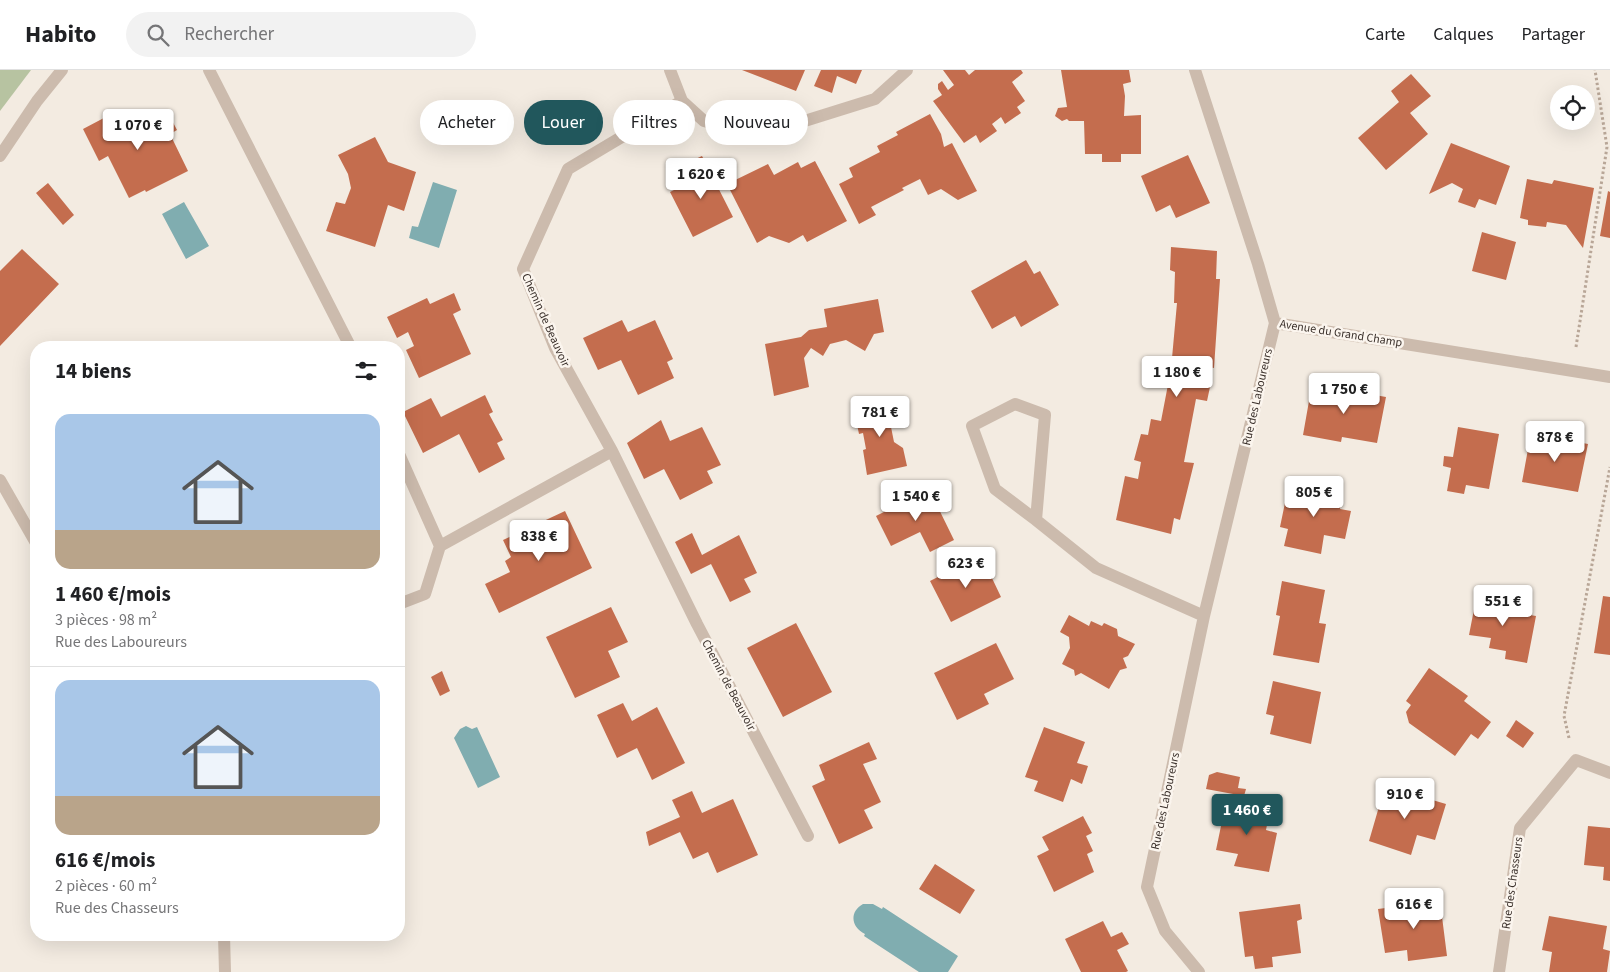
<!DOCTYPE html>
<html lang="fr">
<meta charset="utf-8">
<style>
:root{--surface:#fff;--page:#f2f2f2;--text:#202124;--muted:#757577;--line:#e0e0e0;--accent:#21575c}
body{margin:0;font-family:"Source Sans 3",sans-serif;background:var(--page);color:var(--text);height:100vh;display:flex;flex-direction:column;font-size:19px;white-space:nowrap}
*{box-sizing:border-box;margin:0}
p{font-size:16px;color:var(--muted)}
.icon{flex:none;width:28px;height:28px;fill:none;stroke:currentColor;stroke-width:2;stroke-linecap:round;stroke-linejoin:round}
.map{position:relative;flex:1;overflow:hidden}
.panel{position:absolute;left:30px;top:271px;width:375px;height:600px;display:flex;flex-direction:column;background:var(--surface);border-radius:20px;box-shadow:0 5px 20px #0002}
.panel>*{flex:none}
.hud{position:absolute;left:420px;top:30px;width:475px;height:45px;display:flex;gap:10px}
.fabs{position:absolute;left:1550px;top:15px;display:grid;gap:10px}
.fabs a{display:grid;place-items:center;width:45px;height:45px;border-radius:50%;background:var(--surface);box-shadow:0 5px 20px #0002;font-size:25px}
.price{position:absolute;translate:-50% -42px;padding:0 11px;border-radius:5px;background:#fff;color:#222;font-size:16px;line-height:32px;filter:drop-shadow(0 1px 2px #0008)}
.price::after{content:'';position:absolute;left:50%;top:30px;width:15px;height:11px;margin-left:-8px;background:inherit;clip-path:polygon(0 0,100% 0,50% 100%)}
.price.on{background:var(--accent);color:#fff}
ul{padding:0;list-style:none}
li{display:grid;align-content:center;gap:10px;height:265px;padding:0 25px}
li+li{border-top:1px solid var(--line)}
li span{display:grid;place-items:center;height:155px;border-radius:15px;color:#555}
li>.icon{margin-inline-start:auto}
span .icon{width:90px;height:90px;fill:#fffc;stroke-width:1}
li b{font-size:21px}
h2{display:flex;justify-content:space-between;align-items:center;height:60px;padding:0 25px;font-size:21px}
.tag{padding:0 18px;border-radius:22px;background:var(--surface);box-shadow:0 5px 20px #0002;font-size:18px;line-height:45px}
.tag.on{background:var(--accent);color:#fff}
header{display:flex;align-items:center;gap:30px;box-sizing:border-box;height:70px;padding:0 25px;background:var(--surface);border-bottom:1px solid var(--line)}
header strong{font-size:24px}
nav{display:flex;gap:28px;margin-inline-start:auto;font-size:18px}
.search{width:350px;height:45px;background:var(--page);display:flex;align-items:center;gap:12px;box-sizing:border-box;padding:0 18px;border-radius:28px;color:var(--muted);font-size:19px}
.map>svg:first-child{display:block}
.green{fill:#b7c3a1}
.water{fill:#80adb0}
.building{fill:#c46d4e}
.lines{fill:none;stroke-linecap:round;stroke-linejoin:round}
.path{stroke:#b8a697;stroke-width:3;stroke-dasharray:2.5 2.5;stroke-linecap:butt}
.minor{stroke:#ccbbad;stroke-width:12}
.labels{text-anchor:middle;stroke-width:5;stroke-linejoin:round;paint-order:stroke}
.street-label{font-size:12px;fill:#3a302b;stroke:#fbf5ee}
</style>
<header>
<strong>Habito</strong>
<div class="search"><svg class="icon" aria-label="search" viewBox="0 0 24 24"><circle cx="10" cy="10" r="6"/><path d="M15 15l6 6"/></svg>Rechercher</div>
<nav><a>Carte</a><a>Calques</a><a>Partager</a></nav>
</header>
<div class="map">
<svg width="1610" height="902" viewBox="0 0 1610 902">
<rect width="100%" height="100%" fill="#f3ebe1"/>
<path class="green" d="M0 0H31L0 41Z"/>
<path class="water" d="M433 112 457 120 439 178 409 168 412 156 418 157Z
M184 132 209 176 186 189 162 144Z
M466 656 472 659 477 657 500 707 478 718 454 668 460 659Z
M863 834H873L882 839 883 837 958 886 948 902H919L864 866 865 864C851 857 849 842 863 834Z"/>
<path class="building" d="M742 0H805L796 21Z
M821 0H862L856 14 837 6 832 23 814 16Z
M943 0H965L969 5 975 0H1021L1023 3 1012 12 1025 31 1017 37 1021 43 1005 54 1001 47 992 54 997 61 980 73 976 65 964 73 933 31 942 25 938 19V14L942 11 948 20 954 15Z
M1061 0H1129L1131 12 1123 14 1125 26 1124 46 1141 45V84H1121V92H1102V84H1085L1084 51H1069L1067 49 1062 51 1055 46 1058 38 1067 37Z
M1411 4 1431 26 1410 43 1428 64 1386 100 1358 68 1399 32 1391 21Z
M119 40 130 60 167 41 177 60 170 64 188 101 146 122 145 120 129 128 108 86 99 91 83 59Z
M930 44 941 64 944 77 952 73 977 121 958 130 941 119 928 125 920 109 902 118 904 120 871 137 876 145 859 154 839 114 853 107 849 98 880 82 877 76 898 65 896 62Z
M375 67 388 92 416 102 404 141 388 135 375 177 326 161 336 132 345 134 351 118 348 104 338 85Z
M1451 73 1510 96 1496 135 1479 129 1475 138 1458 132 1463 119 1452 113 1429 124Z
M1188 85 1210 133 1176 148 1170 135 1156 142 1141 106Z
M702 86 733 147 693 167 670 122 688 113 684 106 691 102 687 93Z
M815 91 847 151 807 172 803 165 789 173 769 166 757 173 727 114 768 94 774 105 798 92 801 98Z
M1527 109 1552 114 1554 110 1594 118 1583 178 1566 155 1547 152 1546 157 1528 155V150L1520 148Z
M48 113 74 145 63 155 36 123Z
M1608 121 1610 122V168L1600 166Z
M1482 162 1516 172 1506 210 1472 201Z
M1171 177 1217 181 1216 209H1220L1214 298 1197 295 1196 303H1201L1199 315 1210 317 1207 331 1196 329 1184 392 1194 393 1180 450 1174 448 1171 464 1116 450 1125 406 1138 409 1141 392 1134 390 1141 364 1148 365 1151 349 1161 351 1171 299 1177 233H1174L1175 202 1170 200Z
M22 179 59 214 0 276V201Z
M1026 190 1034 204 1040 201 1059 235 1021 257 1015 246 992 259 971 221Z
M454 223 461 240 453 244 471 284 419 308 406 280 414 276 408 262 397 268 387 247 427 228 430 234Z
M878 229 884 262 874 264 865 281 846 270 830 274 823 286 811 278 804 288 809 317 774 326 765 274 801 267 809 260 827 257 824 239Z
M622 250 628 262 655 250 673 289 667 292 674 308 638 325 621 290 598 300 583 268Z
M1312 314 1386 327 1377 373 1342 367 1341 372 1303 365Z
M485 325 493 342 489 344 503 370 497 373 505 389 479 403 459 364 423 383 403 342 431 328 441 347Z
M894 330 898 348 891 357 894 372 903 378 907 396 867 405 863 380 866 379 863 363 859 364 854 340Z
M661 350 670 371 702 357 721 395 707 401 713 413 680 430 664 399 644 409 627 373Z
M1458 357 1499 364 1489 419 1466 415 1464 424 1447 421 1451 398 1443 396 1444 386 1453 387Z
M1531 363 1588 374 1578 422 1522 412Z
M1296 413 1343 422 1340 439 1351 441 1345 469 1324 465 1321 484 1284 476 1288 459 1280 457 1286 428 1293 430Z
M929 419 954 470 930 482 920 462 891 476 876 446Z
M565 441 592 498 499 543 485 514 510 502 505 491 511 487 503 470Z
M692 463 702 485 739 465 757 503 744 509 751 522 730 532 711 494 691 504 675 472Z
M981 485 1001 527 951 552 930 511Z
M1282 511 1325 520 1319 553 1326 554 1319 593 1273 585 1280 546 1276 545Z
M1477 524 1509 530 1507 541 1536 546 1527 593 1505 589 1506 581 1489 578 1491 568 1469 565Z
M1603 526 1610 527V585L1594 583Z
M611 537 628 572 608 581 620 607 575 628 546 567Z
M1069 545 1089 556 1091 551 1102 556 1104 553 1117 559 1118 566 1135 574 1128 586 1123 588 1127 598 1120 600 1109 619 1081 603 1075 606 1074 600 1062 594 1070 578 1069 567 1060 562Z
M796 553 832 622 783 647 747 578Z
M996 573 1014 609 984 624 989 634 957 650 934 603Z
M1429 598 1468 626 1464 631 1491 652 1478 669 1471 664 1455 686 1409 653 1406 642 1411 635 1406 631Z
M442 601 450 621 440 626 431 607Z
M1273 611 1321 622 1311 674 1270 664 1274 646 1266 644Z
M623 633 632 651 657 637 685 693 652 710 637 678 617 688 597 645Z
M1516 650 1534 663 1523 678 1506 666Z
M1044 657 1085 672 1077 693 1088 696 1082 714 1071 709 1063 732 1034 721 1038 711 1025 707Z
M869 672 877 689 863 694 881 732 864 740 873 758 839 774 812 716 825 710 819 695Z
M1217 702 1240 707 1238 718 1246 719 1244 726 1206 719 1209 705Z
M1385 716 1446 734 1435 770 1417 765 1411 785 1369 771Z
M692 721 702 743 733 729 758 785 717 803 708 782 693 789 680 762 649 776 646 762 680 747 672 730Z
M1226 732 1270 740 1266 760 1277 763 1269 802 1234 796 1238 784 1216 780Z
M1083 746 1092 763 1086 766 1093 781 1087 784 1094 802 1054 822 1037 786 1049 780 1042 767Z
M1588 756 1610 758V811L1603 810 1604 797 1584 795Z
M935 794 975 820 960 844 919 819Z
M1440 831 1447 886 1408 891 1407 880 1385 883 1378 839Z
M1300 834 1302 849 1297 851 1301 883 1272 887 1273 897 1255 899 1253 886 1245 887 1239 842Z
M1549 846 1607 856 1603 879 1610 881 1607 902H1549L1552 882 1542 880Z
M1103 851 1111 867 1122 862 1129 874 1117 880 1128 901 1126 902H1081L1065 869Z"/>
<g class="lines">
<path class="path" d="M1576 277 1607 77 1595 0
M1569 668 1564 646 1610 397"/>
<path class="minor" d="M209 0 351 278
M670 0 682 31 704 51 746 63 779 59 875 29 907 0
M1195 0 1258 194 1275 253 1610 307
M0 86 37 31 62 0
M612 381 555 278 523 199 568 99 682 31
M399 384 440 476
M0 410 36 473
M1036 450 995 419 972 356 1015 334 1045 345 1036 450 1096 498 1204 546
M399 534 425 524 440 476 612 381 697 554 808 766
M224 865 225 902
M1199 902 1165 861 1147 817 1204 546 1275 253
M1499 902 1520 758 1576 690 1610 703"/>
</g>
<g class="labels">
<g class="street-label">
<text transform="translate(546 250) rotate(66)" y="4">Chemin de Beauvoir</text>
<text transform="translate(1341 263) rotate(9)" y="4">Avenue du Grand Champ</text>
<text transform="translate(1257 327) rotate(-77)" y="4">Rue des Laboureurs</text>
<text transform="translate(729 615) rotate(62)" y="4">Chemin de Beauvoir</text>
<text transform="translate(1165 731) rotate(-78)" y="4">Rue des Laboureurs</text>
<text transform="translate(1512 813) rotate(-82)" y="4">Rue des Chasseurs</text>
</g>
</g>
</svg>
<div class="fabs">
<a><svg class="icon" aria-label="locate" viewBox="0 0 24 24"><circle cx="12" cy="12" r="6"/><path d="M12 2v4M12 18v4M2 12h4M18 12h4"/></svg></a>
</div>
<b class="price" style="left:138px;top:81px">1 070 €</b>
<b class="price" style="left:701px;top:130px">1 620 €</b>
<b class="price" style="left:1177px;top:328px">1 180 €</b>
<b class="price" style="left:1344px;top:345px">1 750 €</b>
<b class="price" style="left:880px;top:368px">781 €</b>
<b class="price" style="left:1555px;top:393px">878 €</b>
<b class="price" style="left:1314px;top:448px">805 €</b>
<b class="price" style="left:916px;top:452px">1 540 €</b>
<b class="price" style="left:539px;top:492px">838 €</b>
<b class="price" style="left:966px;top:519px">623 €</b>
<b class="price" style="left:1503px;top:557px">551 €</b>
<b class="price" style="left:1405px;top:750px">910 €</b>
<b class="price on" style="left:1247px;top:766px">1 460 €</b>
<b class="price" style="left:1414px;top:860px">616 €</b>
<div class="hud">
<a class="tag">Acheter</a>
<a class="tag on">Louer</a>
<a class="tag">Filtres</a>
<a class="tag">Nouveau</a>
</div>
<section class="panel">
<h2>14 biens<svg class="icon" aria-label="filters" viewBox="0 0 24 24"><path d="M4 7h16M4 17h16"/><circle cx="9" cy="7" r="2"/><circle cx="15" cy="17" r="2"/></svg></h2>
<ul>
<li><span style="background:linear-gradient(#a9c7e8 75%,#b9a48a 0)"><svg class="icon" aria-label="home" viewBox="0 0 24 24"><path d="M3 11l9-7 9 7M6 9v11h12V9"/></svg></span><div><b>1 460 €/mois</b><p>3 pièces · 98 m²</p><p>Rue des Laboureurs</p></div></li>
<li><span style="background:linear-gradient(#a9c7e8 75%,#b9a48a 0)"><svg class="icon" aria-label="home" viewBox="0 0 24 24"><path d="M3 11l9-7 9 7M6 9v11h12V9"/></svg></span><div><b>616 €/mois</b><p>2 pièces · 60 m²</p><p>Rue des Chasseurs</p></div></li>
</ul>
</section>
</div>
